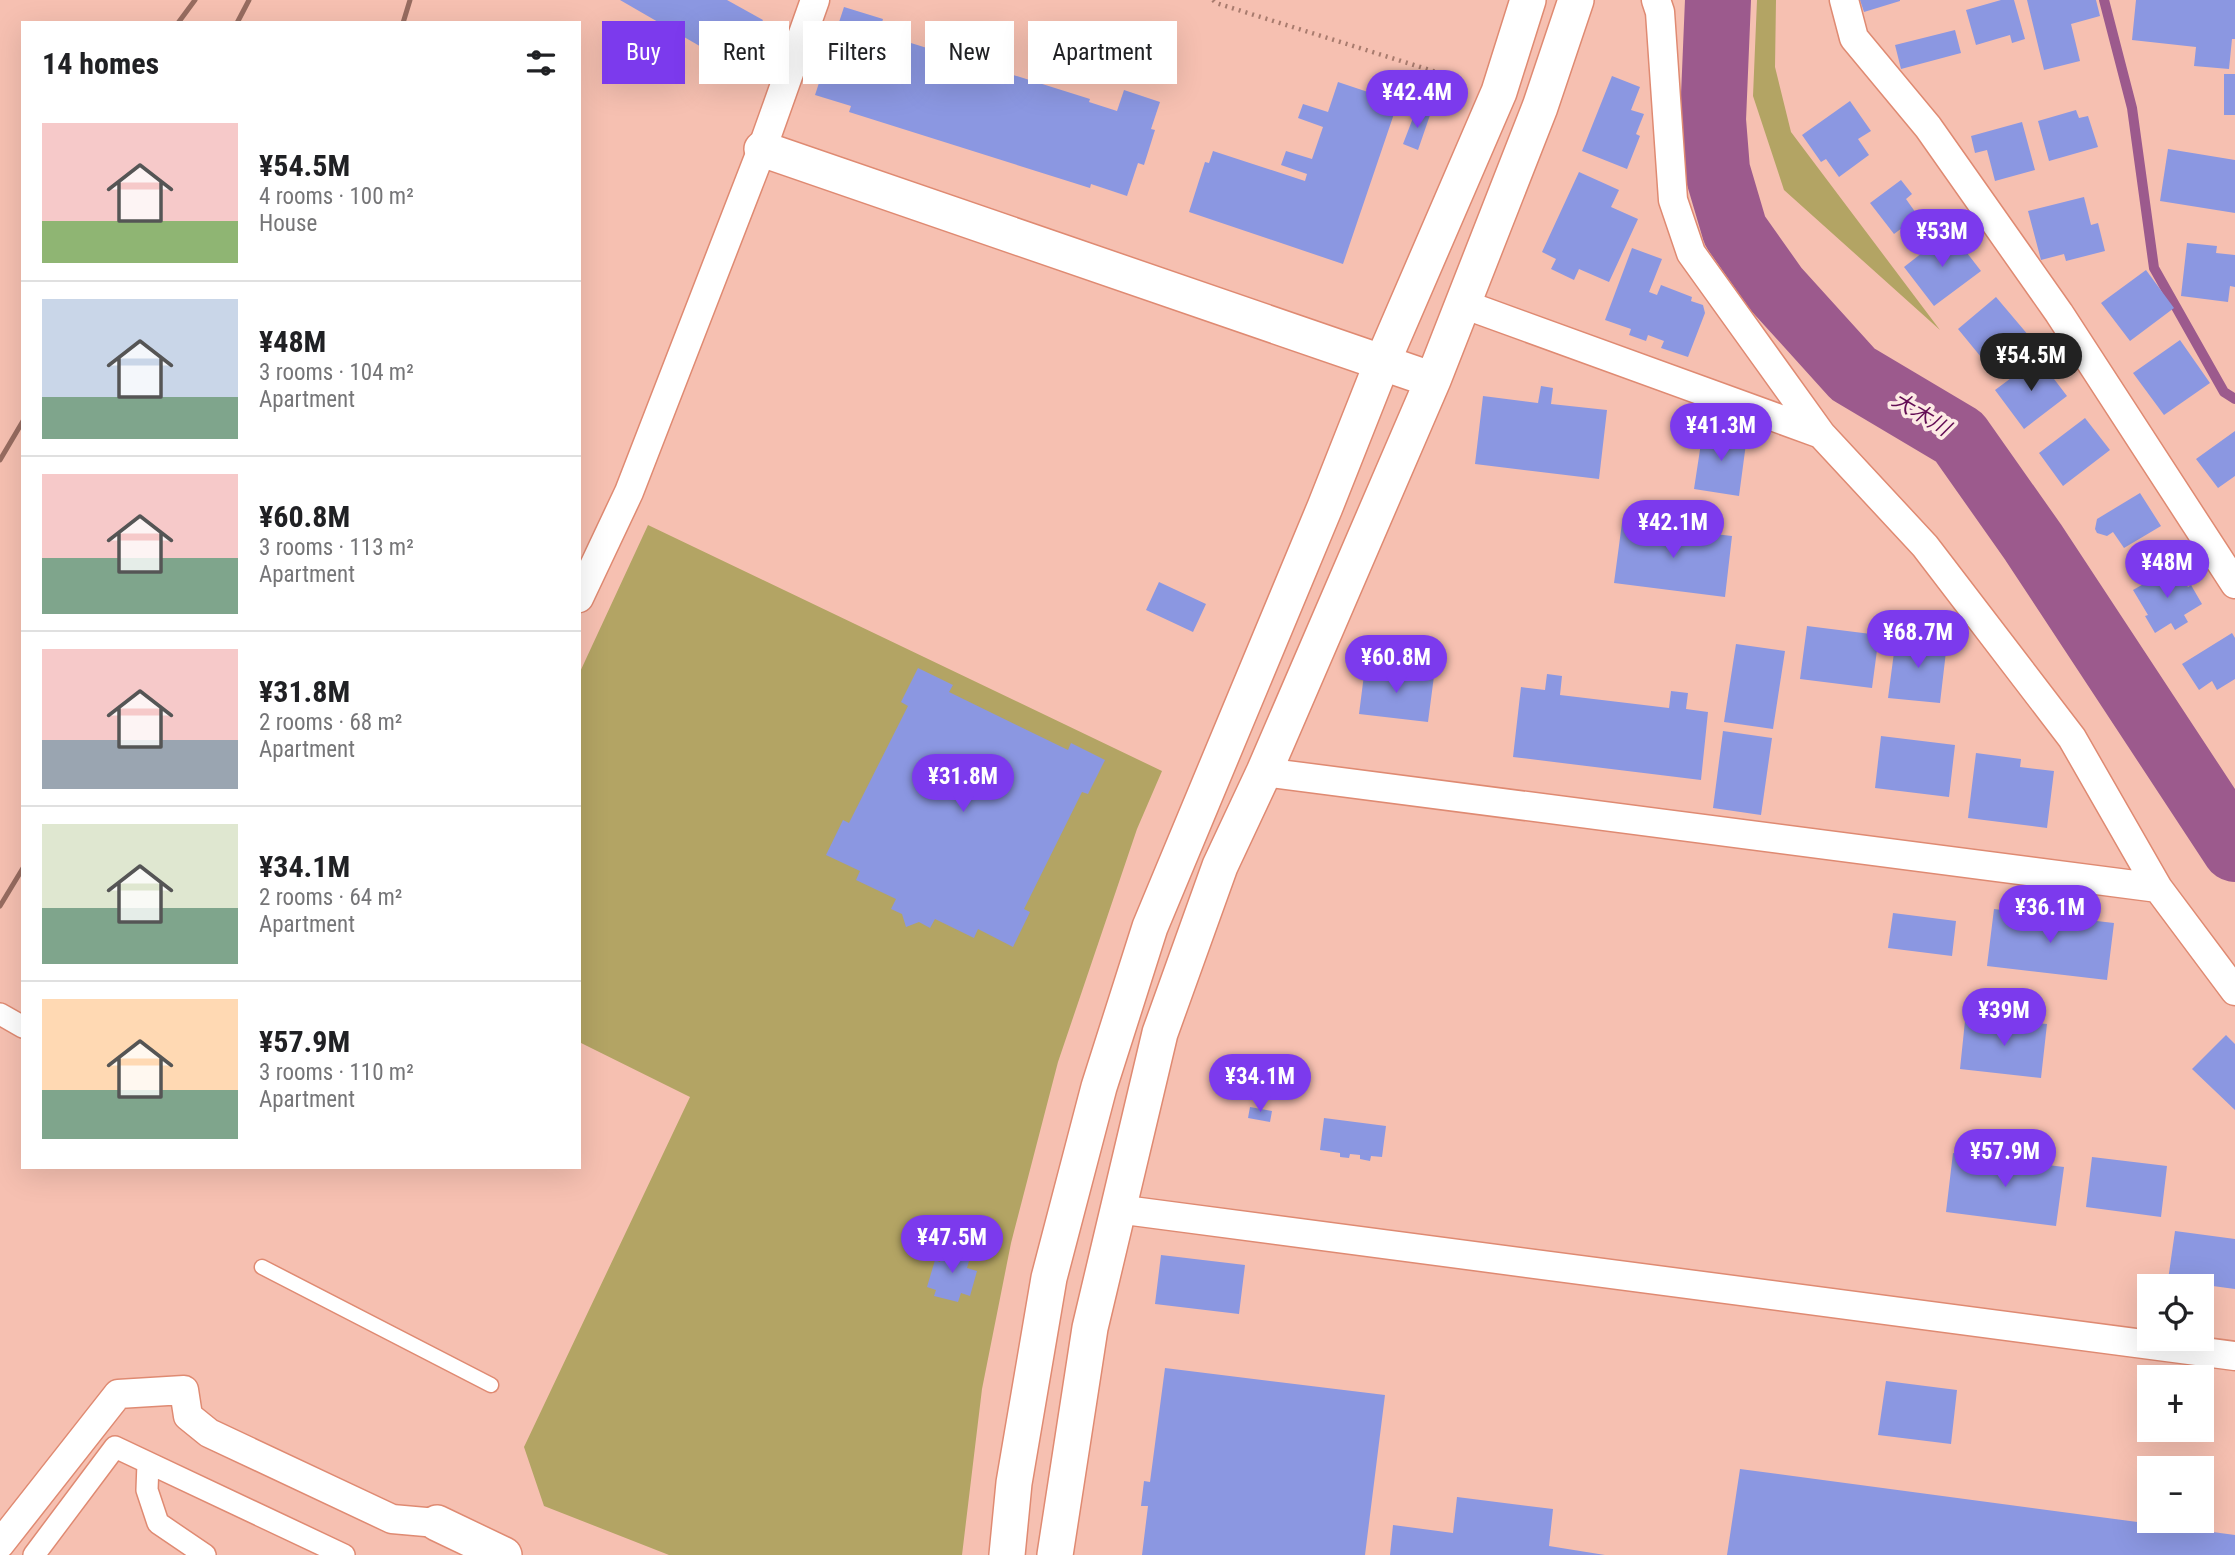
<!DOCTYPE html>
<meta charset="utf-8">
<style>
:root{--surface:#fff;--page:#f6f6f6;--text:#202124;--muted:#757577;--line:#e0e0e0;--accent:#7c3aed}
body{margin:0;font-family:"Roboto Condensed","Noto Sans JP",sans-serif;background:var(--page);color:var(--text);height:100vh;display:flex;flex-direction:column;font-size:26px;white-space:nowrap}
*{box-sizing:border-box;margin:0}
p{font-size:23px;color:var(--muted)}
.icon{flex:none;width:38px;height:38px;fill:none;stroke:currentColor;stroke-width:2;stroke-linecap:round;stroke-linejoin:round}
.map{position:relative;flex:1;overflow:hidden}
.panel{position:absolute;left:21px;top:21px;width:560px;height:1148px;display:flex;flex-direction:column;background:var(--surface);border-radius:0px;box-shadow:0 7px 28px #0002}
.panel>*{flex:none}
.hud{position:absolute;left:602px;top:21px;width:665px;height:63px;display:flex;gap:14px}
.controls{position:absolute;left:2137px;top:1274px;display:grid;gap:14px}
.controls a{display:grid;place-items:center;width:77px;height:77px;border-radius:0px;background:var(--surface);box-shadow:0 7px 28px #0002;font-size:35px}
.price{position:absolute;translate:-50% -60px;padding:0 16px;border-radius:24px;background:var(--accent);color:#fff;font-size:23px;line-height:46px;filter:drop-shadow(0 2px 4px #0008)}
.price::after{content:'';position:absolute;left:50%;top:42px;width:21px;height:16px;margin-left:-10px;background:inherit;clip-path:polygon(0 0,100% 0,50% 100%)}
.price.on{background:#222;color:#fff}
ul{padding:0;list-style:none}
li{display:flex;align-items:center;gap:21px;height:175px;padding:0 21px}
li+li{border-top:2px solid var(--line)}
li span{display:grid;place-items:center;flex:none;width:196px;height:140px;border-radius:0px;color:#555}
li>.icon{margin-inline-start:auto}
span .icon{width:84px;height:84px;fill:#fffc;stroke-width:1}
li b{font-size:30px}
h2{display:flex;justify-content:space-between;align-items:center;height:84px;padding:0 21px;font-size:30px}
.tag{padding:0 24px;border-radius:0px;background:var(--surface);box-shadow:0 7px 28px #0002;font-size:24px;line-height:63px}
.tag.on{background:var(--accent);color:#fff}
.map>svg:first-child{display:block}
.green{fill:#b3a464}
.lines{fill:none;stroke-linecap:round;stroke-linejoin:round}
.stream{stroke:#9c5a8d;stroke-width:10}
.river{stroke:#9c5a8d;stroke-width:66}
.building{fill:#8b97e1}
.service-casing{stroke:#df8a72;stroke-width:17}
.pedestrian-casing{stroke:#df8a72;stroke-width:24}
.minor-casing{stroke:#df8a72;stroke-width:31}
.tertiary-casing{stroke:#df8a72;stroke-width:38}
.path{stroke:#a87b6e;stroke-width:4.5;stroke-dasharray:2 5;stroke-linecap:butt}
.service{stroke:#fff;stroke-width:14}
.pedestrian{stroke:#fff;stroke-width:21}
.minor{stroke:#fff;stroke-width:28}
.tertiary{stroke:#fff;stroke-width:35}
.rail{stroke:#976c60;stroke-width:5}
.labels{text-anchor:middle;stroke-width:7;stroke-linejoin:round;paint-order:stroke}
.water-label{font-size:21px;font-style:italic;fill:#630d54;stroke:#fdeae5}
</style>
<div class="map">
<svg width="2235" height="1555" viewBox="0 0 2235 1555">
<rect width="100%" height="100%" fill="#f6c0b1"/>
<path class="green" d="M1757 0H1776L1775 67 1791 132 1940 330 1784 190 1753 96Z
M648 525 1162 771 1137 829 1058 1062 1011 1243 982 1389 962 1555H669L544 1506 524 1447 690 1097 579 1042V674Z"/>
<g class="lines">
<path class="stream" d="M2104 0 2132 108 2154 268 2224 392 2235 399"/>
<path class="river" d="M1718 0 1713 120 1717 170 1735 231 1776 289 1853 374 1959 437 2033 542 2235 849"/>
</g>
<path class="building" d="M620 0H727L763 20 736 67Z
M1860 0H1900V1L1864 12Z
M2001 0H2014L2025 39 2012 43 2010 35 1976 45 1966 10Z
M2027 0H2096L2100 16 2071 24 2080 61 2044 70Z
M2136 0H2235V39H2232L2229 69 2194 66 2196 47 2132 40Z
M844 7 883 19 879 33 1090 99 1089 102 1117 111 1124 90 1160 102 1151 129 1155 130 1144 165 1138 163 1127 196 1091 184 1090 188 849 112 851 106 815 95Z
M1955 30 1961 53 1901 69 1895 45Z
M2224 74H2235V115H2224Z
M1612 76 1640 87 1631 110 1644 114 1636 134 1640 136 1627 169 1582 151Z
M1338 82 1398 102 1343 264 1189 212 1205 162 1209 163 1213 151 1305 181 1307 174 1281 165 1286 151 1312 159 1323 127 1298 118 1303 104 1328 112Z
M1850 101 1871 131 1858 139 1869 155 1839 177 1826 159 1821 162 1802 135Z
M1416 110 1430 115 1418 150 1403 144Z
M2076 110 2079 118 2088 116 2098 147 2049 161 2038 121Z
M2022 122 2035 170 1995 181 1987 150 1975 153 1971 136Z
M2168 149 2235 160V213L2160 201Z
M1579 172 1619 190 1611 207 1638 219 1609 282 1579 269 1574 280 1551 269 1556 259 1542 252Z
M1901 180 1912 194 1906 199 1918 216 1894 234 1870 203Z
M2084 197 2091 225 2098 223 2105 251 2066 261 2064 254 2041 260 2028 211Z
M1950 231 1981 271 1934 306 1904 267Z
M2187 243 2217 246 2216 253 2235 255V287L2230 286 2228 302 2181 296Z
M1632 248 1662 259 1649 292 1657 295 1661 285 1692 297 1691 301 1703 305 1705 313 1688 357 1661 348 1664 341 1648 335 1646 341 1629 335 1631 329 1605 320Z
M2146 270 2174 308 2130 341 2101 303Z
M1996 297 2029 336 1990 368 1958 329Z
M2180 340 2210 383 2164 415 2133 373Z
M2038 358 2067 396 2024 429 1995 390Z
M1541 386 1553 388 1551 404 1607 410 1599 479 1475 464 1483 396 1538 403Z
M2085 418 2110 450 2063 486 2039 453Z
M1703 430 1747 436 1739 496 1694 489Z
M2235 431V476L2218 488 2196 459Z
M2140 493 2161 526 2124 548 2113 532 2107 536 2097 533 2095 529 2097 519Z
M1622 523 1732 536 1725 597 1614 583Z
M2175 566 2188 587 2191 585 2202 604 2184 615 2188 622 2175 630 2171 623 2155 633 2145 616 2148 615 2133 590Z
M1159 582 1206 604 1193 632 1146 610Z
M1807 626 1879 635 1872 688 1800 679Z
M2232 633 2235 638V679L2217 690 2212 681 2199 690 2182 664Z
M1896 637 1947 643 1940 703 1888 698Z
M1736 644 1785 651 1773 729 1724 722Z
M1365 667 1434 676 1428 722 1359 714Z
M918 668 953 685 949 692 1068 750 1071 743 1105 760 1088 794 1082 792 1024 909 1030 912 1013 947 978 929 974 938 935 919 930 928 919 922 906 927 902 914 891 909 896 899 856 880 860 871 826 855 843 820 849 823 908 706 901 702Z
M1547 674 1562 676 1560 695 1669 708 1671 691 1688 693 1686 709 1708 712 1701 780 1513 757 1521 687 1545 690Z
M1723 731 1772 738 1761 815 1713 808Z
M1881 736 1955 745 1949 797 1875 788Z
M1976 753 2021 759 2020 767 2054 771 2047 828 1968 818Z
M1994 909 2114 923 2107 980 1987 966Z
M1893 913 1956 921 1952 956 1888 948Z
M2008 1020 2047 1024 2041 1078 1960 1069 1965 1021 2007 1026Z
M2226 1035 2235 1044V1110L2192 1069Z
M1250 1107 1272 1111 1270 1122 1248 1118Z
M1324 1118 1386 1126 1382 1157 1371 1156 1370 1161 1360 1159V1155L1350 1154 1349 1158 1340 1157V1153L1320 1150Z
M1953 1153 2064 1167 2056 1226 1946 1212Z
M2092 1157 2167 1166 2161 1217 2086 1207Z
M2175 1231 2235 1239V1289L2168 1280Z
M944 1246 971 1254 967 1268 977 1271 970 1296 961 1293 958 1302 934 1296 936 1290 927 1287 935 1260 940 1262Z
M1161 1255 1245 1265 1239 1314 1155 1304Z
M1165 1368 1385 1395 1365 1555H1142L1148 1506H1141L1144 1481 1150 1482Z
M1886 1381 1957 1390 1951 1444 1878 1435Z
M1740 1469 2235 1535V1555H1727Z
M1457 1497 1553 1509 1549 1546 1605 1555H1390L1393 1525 1453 1533Z"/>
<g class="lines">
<defs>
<path id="service" d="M262 1267 491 1385"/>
<path id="pedestrian" d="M0 1014 23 1027
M148 1463 147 1490 158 1523 205 1555
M34 1555 115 1447 344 1555"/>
<path id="minor" d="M1656 0 1660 12 1673 200 1691 253 1821 434 1925 546 2072 738 2158 888 2235 991
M1844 0 1854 38 1928 127 2059 313 2235 584
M1463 304 1821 434
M579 598 629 492 762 149 815 0
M1264 772 2158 888
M1117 1209 2235 1356
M0 1544 118 1394 184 1390 188 1416 209 1433 392 1519 437 1523"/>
<path id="tertiary" d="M762 149 1433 380
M437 1523 504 1555
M1007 1555 1014 1483 1049 1278 1099 1087 1150 927 1325 507 1382 363 1499 92 1528 0
M1055 1555 1090 1328 1160 1033 1220 866 1264 772 1433 380 1540 107 1576 0"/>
</defs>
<use href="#service" class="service-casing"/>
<use href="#pedestrian" class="pedestrian-casing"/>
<use href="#minor" class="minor-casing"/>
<use href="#tertiary" class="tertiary-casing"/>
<path class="path" d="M1213 0 1216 3 1465 81"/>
<use href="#service" class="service"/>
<use href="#pedestrian" class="pedestrian"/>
<use href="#minor" class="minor"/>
<use href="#tertiary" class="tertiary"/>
<path class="rail" d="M178 23 195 0
M237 23 249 0
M403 23 410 0
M0 460 23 421
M0 906 23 868"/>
</g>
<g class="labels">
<g class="water-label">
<text transform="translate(1921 414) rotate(31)" y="7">大木川</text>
</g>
</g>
</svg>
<div class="controls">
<a><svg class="icon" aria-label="locate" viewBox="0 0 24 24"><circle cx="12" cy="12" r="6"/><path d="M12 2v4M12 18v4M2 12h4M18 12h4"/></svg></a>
<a>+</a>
<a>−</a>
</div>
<b class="price" style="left:1417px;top:130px">¥42.4M</b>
<b class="price" style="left:1942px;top:269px">¥53M</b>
<b class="price on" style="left:2031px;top:393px">¥54.5M</b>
<b class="price" style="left:1721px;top:463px">¥41.3M</b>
<b class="price" style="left:1673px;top:560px">¥42.1M</b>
<b class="price" style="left:2167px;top:600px">¥48M</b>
<b class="price" style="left:1918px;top:670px">¥68.7M</b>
<b class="price" style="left:1396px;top:695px">¥60.8M</b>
<b class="price" style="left:963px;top:814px">¥31.8M</b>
<b class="price" style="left:2050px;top:945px">¥36.1M</b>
<b class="price" style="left:2004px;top:1048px">¥39M</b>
<b class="price" style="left:1260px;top:1114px">¥34.1M</b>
<b class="price" style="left:2005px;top:1189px">¥57.9M</b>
<b class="price" style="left:952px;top:1275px">¥47.5M</b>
<div class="hud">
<a class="tag on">Buy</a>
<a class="tag">Rent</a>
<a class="tag">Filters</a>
<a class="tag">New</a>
<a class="tag">Apartment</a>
</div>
<section class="panel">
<h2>14 homes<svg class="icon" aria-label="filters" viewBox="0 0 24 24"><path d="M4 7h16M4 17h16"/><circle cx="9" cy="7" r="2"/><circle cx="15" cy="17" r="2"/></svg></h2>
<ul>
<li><span style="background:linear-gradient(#f6c9c9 70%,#8fb573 0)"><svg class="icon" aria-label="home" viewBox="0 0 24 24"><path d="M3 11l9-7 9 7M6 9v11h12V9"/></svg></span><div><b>¥54.5M</b><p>4 rooms · 100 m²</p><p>House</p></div></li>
<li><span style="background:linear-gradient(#c9d6e8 70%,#7fa58c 0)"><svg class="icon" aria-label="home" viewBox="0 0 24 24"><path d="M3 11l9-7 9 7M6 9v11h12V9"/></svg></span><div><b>¥48M</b><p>3 rooms · 104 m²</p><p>Apartment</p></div></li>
<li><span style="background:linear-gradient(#f6c9c9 60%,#7fa58c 0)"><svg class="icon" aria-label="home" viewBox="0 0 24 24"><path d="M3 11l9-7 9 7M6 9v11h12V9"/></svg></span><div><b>¥60.8M</b><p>3 rooms · 113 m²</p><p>Apartment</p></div></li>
<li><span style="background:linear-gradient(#f6c9c9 65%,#9aa5b1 0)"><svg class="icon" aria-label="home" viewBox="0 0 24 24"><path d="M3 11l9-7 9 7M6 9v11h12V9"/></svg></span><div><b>¥31.8M</b><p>2 rooms · 68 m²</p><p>Apartment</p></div></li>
<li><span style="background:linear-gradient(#dfe7d0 60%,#7fa58c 0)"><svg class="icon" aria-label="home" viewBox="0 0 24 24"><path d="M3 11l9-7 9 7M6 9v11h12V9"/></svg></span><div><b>¥34.1M</b><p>2 rooms · 64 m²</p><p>Apartment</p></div></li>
<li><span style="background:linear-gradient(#ffd9b3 65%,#7fa58c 0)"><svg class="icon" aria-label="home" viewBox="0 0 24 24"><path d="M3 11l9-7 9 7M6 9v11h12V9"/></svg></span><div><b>¥57.9M</b><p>3 rooms · 110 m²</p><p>Apartment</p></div></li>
</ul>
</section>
</div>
